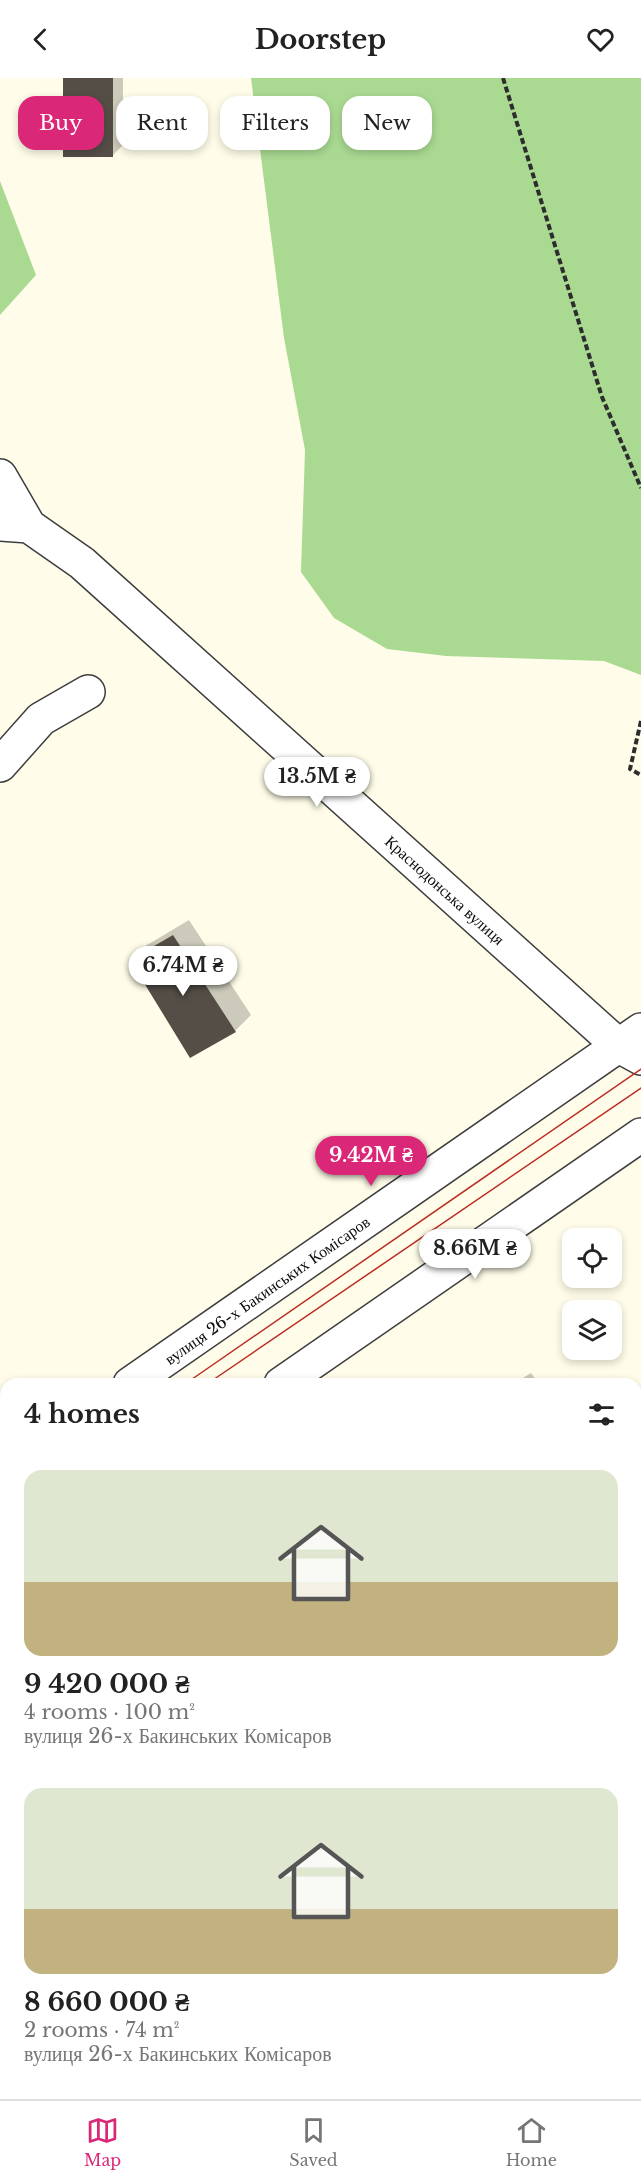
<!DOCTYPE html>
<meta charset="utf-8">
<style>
:root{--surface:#fff;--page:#f2f2f2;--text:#222;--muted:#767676;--line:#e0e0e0;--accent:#db2777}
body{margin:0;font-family:"Libre Baskerville",serif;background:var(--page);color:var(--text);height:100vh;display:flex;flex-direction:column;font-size:22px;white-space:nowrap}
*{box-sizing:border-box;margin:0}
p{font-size:20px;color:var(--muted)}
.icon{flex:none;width:33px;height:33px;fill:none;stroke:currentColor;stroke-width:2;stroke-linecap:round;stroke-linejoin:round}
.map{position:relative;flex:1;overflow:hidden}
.panel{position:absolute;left:0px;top:1300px;width:642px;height:722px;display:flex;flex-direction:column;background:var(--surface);border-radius:18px 18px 0 0;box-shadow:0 3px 9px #0003}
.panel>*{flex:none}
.banner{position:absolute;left:18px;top:18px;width:606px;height:54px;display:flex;gap:12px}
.tools{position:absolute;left:562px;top:1150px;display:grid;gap:12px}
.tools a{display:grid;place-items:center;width:60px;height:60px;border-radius:12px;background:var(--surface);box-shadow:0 3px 9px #0003;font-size:30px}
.price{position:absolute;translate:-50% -51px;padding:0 14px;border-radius:21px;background:#fff;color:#222;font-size:20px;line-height:39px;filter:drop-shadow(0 2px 3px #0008)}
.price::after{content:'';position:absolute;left:50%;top:36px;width:18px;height:14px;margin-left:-9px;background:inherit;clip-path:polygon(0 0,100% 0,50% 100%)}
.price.selected{background:var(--accent);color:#fff}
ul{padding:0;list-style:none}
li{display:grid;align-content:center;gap:12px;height:318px;padding:0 24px}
li span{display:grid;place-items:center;height:186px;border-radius:18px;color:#555}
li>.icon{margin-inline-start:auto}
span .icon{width:108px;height:108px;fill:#fffc;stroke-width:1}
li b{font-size:26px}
h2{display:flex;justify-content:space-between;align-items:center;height:72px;padding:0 24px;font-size:26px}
.chip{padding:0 21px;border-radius:18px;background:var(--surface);box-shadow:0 3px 9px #0003;font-size:21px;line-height:54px}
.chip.selected{background:var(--accent);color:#fff}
header{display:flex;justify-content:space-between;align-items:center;height:78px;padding:0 24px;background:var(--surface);font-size:27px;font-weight:800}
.tab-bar{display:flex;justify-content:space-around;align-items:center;height:84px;border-top:2px solid var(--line);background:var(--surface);font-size:16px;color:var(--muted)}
.tab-bar a{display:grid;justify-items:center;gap:3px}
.tab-bar .selected{color:var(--accent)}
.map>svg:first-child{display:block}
.forest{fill:#aada92}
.shadow{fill:#0003}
.building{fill:#544e47}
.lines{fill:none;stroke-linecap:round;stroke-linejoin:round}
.minor-casing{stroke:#3e3e3e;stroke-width:36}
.path{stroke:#2d2d2d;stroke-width:4;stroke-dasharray:6 3;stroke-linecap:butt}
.minor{stroke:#fff;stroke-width:33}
.tram{stroke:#bc2c22;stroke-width:1.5}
.labels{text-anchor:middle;stroke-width:6;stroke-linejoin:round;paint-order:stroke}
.street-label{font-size:16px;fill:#0b0b0b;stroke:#fff}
</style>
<header><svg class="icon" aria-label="back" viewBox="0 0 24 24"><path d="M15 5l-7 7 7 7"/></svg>Doorstep<svg class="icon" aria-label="heart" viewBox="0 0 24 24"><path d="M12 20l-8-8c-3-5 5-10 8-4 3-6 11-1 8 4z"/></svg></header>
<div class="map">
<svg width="641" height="2021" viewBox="0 0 641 2021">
<rect width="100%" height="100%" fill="#fffde9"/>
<path class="forest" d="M251 0H641V597L604 583 446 578 387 571 334 540 301 494 305 372 284 260Z
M0 103 36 197 0 237Z"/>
<path class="shadow" d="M65 0H123V67L112 78Z
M189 842 251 937 235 953 190 978 132 882 147 867Z
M531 1295 539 1306H513Z
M636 1523 641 1531 636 1538Z
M6 1656V1746L0 1737V1660Z
M640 1815 641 1914 636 1917V1819Z
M6 1816V1905L0 1909V1820Z
M433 2016H482L485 2021H436Z"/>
<path class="building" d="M63 0H113V79H63Z
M173 857 236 954 190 980 130 882Z
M6 1660V1748L0 1740V1664Z
M6 1820V1907L0 1911V1824Z
M636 1855 641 1862V1915L636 1919Z
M431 2016H473L477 2021H434Z"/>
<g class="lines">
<defs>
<path id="minor" d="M0 398 29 448
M0 446 29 448 82 485 619 968 641 980
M0 687 41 641 88 614
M130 1306 641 952
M281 1306 641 1057
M0 1396 6 1392
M636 1499 641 1508
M0 1501 6 1497
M636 1775 641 1771
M0 1939 6 1935
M393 2016 396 2021
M257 2021 264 2016"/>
</defs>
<use href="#minor" class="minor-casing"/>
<path class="path" d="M503 0 602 319 641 410
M641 643 630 691 641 697"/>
<use href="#minor" class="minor"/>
<path class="tram" d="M185 1306 641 991
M207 1306 641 1010
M0 1435 6 1431
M0 1451 6 1447"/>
</g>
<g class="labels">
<g class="street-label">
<text transform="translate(445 812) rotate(42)" y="6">Краснодонська вулиця</text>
<text transform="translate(267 1212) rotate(-35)" y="6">вулиця 26-х Бакинських Комісаров</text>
</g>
</g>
</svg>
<div class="tools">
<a><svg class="icon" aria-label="locate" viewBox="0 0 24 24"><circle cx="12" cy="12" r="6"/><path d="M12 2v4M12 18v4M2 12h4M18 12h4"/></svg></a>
<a><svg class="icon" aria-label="layers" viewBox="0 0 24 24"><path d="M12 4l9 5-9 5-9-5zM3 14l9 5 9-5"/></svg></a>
</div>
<b class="price" style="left:317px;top:730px">13.5M ₴</b>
<b class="price" style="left:183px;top:919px">6.74M ₴</b>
<b class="price selected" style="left:371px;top:1109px">9.42M ₴</b>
<b class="price" style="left:475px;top:1202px">8.66M ₴</b>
<div class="banner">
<a class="chip selected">Buy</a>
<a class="chip">Rent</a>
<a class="chip">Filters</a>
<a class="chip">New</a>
</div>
<section class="panel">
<h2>4 homes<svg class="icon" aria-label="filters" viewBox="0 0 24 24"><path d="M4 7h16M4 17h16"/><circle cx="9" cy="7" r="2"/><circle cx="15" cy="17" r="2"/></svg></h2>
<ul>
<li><span style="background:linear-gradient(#dfe7d0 60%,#c2b280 0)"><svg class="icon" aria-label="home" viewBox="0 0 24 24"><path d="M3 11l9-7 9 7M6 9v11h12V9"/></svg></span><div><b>9 420 000 ₴</b><p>4 rooms · 100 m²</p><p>вулиця 26-х Бакинських Комісаров</p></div></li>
<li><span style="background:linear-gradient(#dfe7d0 65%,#c2b280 0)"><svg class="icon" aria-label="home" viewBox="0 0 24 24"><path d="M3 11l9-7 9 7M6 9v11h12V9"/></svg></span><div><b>8 660 000 ₴</b><p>2 rooms · 74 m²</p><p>вулиця 26-х Бакинських Комісаров</p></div></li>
</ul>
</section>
</div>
<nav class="tab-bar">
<a class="selected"><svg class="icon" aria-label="map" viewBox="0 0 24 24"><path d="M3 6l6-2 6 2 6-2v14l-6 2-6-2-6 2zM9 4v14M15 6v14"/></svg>Map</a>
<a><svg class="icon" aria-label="saved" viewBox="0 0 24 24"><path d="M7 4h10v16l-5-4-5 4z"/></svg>Saved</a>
<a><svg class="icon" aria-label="home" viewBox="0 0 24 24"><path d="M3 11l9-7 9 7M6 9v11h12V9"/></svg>Home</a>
</nav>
